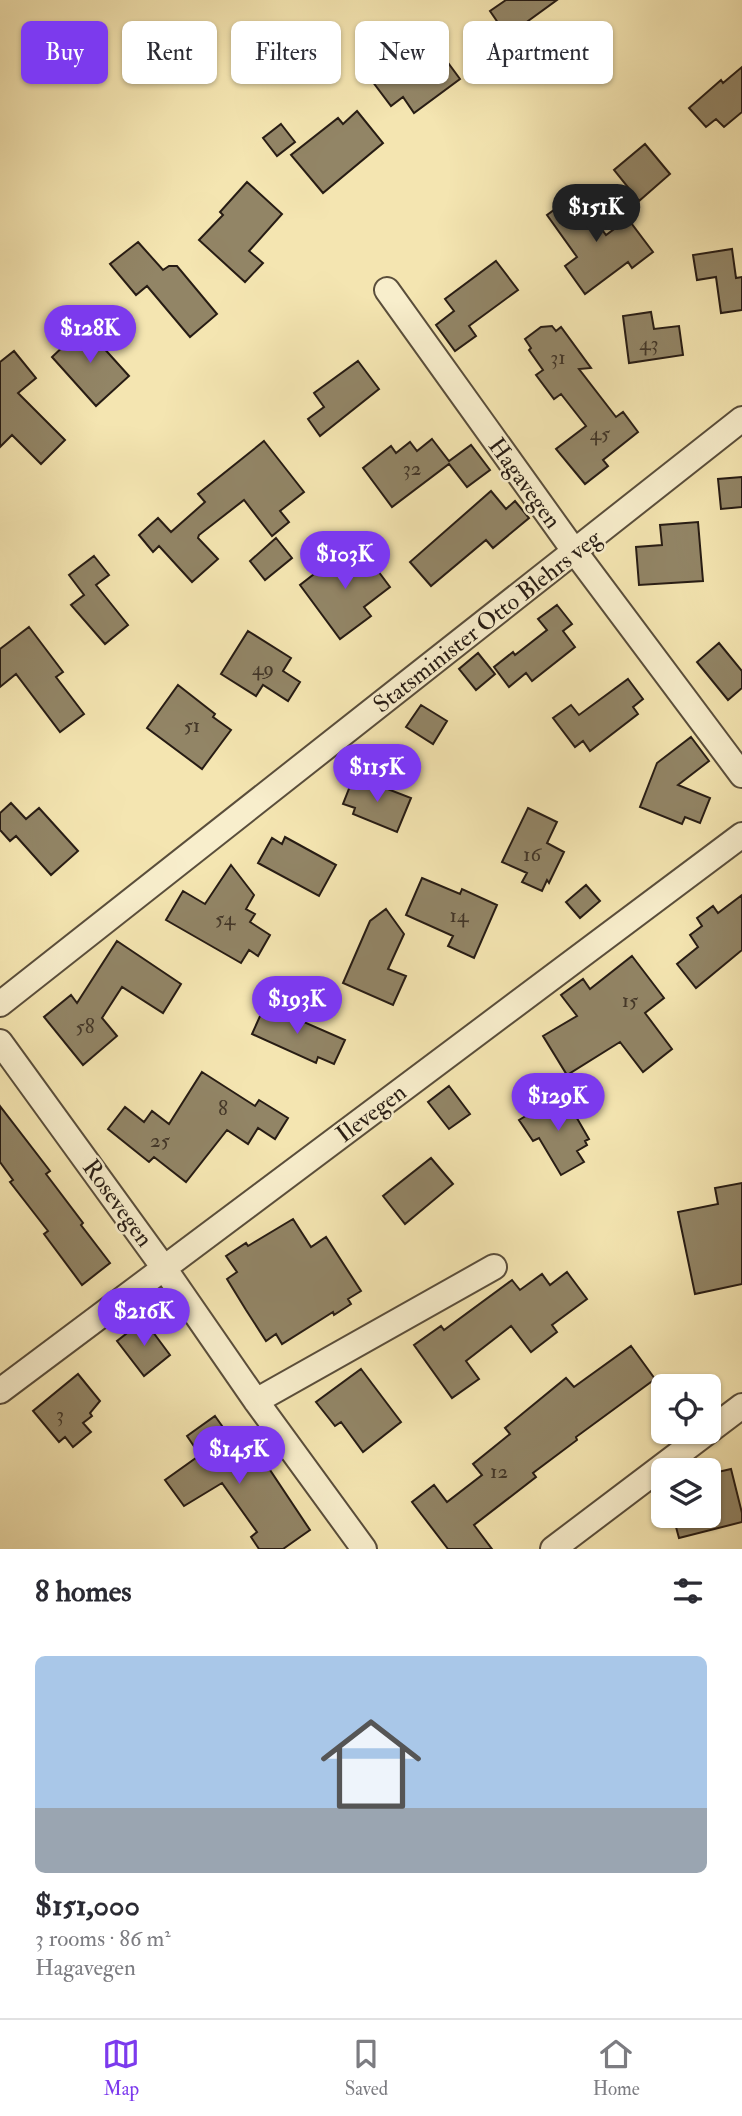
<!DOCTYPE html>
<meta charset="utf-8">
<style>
:root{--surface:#fff;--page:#f7f7f7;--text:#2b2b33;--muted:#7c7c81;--line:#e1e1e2;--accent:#7c3aed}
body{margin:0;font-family:"IM FELL Double Pica",serif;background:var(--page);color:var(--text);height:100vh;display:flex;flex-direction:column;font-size:26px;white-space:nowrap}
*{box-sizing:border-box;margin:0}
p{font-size:23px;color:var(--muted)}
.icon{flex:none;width:38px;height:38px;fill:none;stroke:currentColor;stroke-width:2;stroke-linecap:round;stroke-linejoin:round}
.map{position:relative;height:1549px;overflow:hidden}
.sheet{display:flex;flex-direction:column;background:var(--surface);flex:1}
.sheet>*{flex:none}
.hud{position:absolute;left:21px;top:21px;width:700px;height:63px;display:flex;gap:14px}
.fabs{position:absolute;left:651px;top:1374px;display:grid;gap:14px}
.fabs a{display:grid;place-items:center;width:70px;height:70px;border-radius:10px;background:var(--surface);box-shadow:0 2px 5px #0004;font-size:35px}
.price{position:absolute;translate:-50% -60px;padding:0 16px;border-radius:24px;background:var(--accent);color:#fff;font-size:23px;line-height:46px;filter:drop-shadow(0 2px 4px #0008)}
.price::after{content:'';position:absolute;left:50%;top:42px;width:21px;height:16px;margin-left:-10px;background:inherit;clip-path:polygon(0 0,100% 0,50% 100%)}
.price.current{background:#222;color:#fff}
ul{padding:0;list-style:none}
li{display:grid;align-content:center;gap:14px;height:371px;padding:0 35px}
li+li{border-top:2px solid var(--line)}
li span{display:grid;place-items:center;height:217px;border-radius:10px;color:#555}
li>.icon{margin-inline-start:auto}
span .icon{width:126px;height:126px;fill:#fffc;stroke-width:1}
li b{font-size:30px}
h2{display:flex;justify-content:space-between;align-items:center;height:84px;padding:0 35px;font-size:30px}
.tag{padding:0 24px;border-radius:10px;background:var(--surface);box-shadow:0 2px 5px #0004;font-size:24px;line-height:63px}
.tag.current{background:var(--accent);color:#fff}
.tabs{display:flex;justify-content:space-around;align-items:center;height:98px;border-top:2px solid var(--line);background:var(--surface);font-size:19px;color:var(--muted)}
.tabs a{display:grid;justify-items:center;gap:4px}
.tabs .current{color:var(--accent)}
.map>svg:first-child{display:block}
.building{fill:#928566;stroke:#271c14;stroke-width:2}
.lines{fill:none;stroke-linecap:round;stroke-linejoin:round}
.street-casing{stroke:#5a4e3b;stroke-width:28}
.street{stroke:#f8eecc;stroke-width:24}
.labels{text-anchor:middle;stroke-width:5;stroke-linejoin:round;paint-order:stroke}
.number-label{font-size:21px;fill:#423628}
.street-label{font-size:24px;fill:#271c14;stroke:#f8eecc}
</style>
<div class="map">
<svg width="742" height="1549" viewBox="0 0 742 1549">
<rect width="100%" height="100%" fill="#f4e5b1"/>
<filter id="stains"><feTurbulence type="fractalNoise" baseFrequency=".00286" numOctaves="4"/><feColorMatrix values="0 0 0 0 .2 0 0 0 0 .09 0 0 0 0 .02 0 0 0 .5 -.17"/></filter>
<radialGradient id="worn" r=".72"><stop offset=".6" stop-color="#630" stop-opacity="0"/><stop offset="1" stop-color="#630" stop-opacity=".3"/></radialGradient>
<path class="building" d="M506 0H557L524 24 543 50 518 68 497 39 505 33 490 11Z
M387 38 407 63 413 59 415 61 427 53 431 59 440 52 460 79 414 113 403 97 391 106 357 61Z
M742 67V112L724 127 716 119 706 127 689 108 721 80 723 83Z
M357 111 383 143 323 193 291 155 338 118 343 124Z
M281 124 295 142 277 156 263 138Z
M645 144 670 174 639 201 614 170Z
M247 182 282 214 249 251 263 263 245 282 199 240 223 215 220 212Z
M576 194 606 235 628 219 653 252 632 268 628 262 585 294 565 266 577 257 547 215Z
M138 242 163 270 169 266H177L217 314 190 337 147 286 136 295 110 264Z
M732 249 736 278 742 277V310L721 313 716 277 697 280 693 255Z
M496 261 518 290 469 326 476 336 455 351 436 325 454 311 445 299Z
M651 312 654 329 679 326 683 355 629 363 623 316Z
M82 324 129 376 96 406 52 357 69 341 66 338Z
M552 326 556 331 561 327 591 368 579 369 616 417 623 412 638 432 603 460 608 466 585 484 556 449 586 426 561 394 554 399 536 375 543 370 529 350 531 348 525 339 541 327Z
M14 351 36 378 18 393 65 440 41 464 12 435 0 447V362Z
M358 361 379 389 320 436 308 419 324 407 314 393Z
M432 439 449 461 471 445 490 470 467 487 449 464 392 507 363 468 391 446 396 453 410 442 417 451Z
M264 441 304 492 280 511 289 522 272 536 244 500 199 535 198 538 218 559 192 582 159 546 153 552 139 535 158 518 171 532 205 502 198 494Z
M742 477V507L721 509 718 479Z
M491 491 506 509 515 501 529 518 493 548 486 540 431 586 410 562Z
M698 522 703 581 639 585 636 547 662 545 660 525Z
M276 538 292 558 265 580 250 561Z
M349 547 363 564 369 559 390 587 364 607 371 616 340 639 300 585Z
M94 556 109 575 96 585 128 625 105 644 71 605 84 595 69 575Z
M557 605 572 624 563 631 575 647 532 681 526 673 509 687 494 667 513 652 515 655 547 630 538 619Z
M29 627 63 672 56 677 84 714 60 732 16 674 0 687V649Z
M248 631 291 658 283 671 300 682 288 701 263 685 256 696 221 674Z
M719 643 742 671V688L728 700 697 662Z
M478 653 495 674 476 690 459 669Z
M628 679 643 699 633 707 638 714 590 751 583 741 575 747 553 718 571 705 579 715Z
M178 685 215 714 213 717 231 730 202 769 147 728Z
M421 705 447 721 433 744 406 727Z
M691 737 709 761 678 785 710 798 700 823 685 817 682 824 640 807 657 763Z
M354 776 411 798 397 832 353 814 355 808 343 804Z
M11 803 26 819 39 808 78 851 51 875 16 836 10 841 0 830V813Z
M528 808 557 822 547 843 564 852 549 883 547 880 542 891 522 882 527 873 502 862Z
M285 837 336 865 319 896 258 863 272 838 282 844Z
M231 865 254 895 246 909 255 914 250 922 270 935 258 956 249 950 241 963 166 920 183 891 205 904Z
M422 878 460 894 462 889 497 905 474 958 448 946 453 936 406 915Z
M586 885 600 901 580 918 566 902Z
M742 895V950L696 988 677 964 698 947 690 935 702 926 697 918 713 906 718 913Z
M386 909 404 934 388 969 406 976 393 1005 343 983 370 921Z
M117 941 181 984 163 1013 122 987 102 1018 117 1036 83 1065 44 1017 71 995 77 1003Z
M632 956 664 998 645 1013 672 1049 643 1072 620 1042 567 1075 543 1036 577 1016 561 995 583 979 590 989Z
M265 1005 345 1040 334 1064 318 1057 316 1063 252 1034Z
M202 1072 255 1106 259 1100 288 1118 275 1139 258 1128 248 1144 227 1130 186 1182 154 1157 149 1162 108 1129 125 1107 144 1122 152 1111 169 1124Z
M449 1086 470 1114 449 1129 428 1102Z
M563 1094 589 1139 585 1141 587 1145 577 1151 584 1162 561 1175 539 1138 533 1141 519 1120Z
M0 1106 50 1171 46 1174 83 1223 81 1225 110 1263 82 1285 44 1234 48 1231 10 1182 13 1180 0 1162Z
M431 1158 453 1184 405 1224 383 1196Z
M742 1183V1284L695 1294 678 1212 718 1204 715 1188Z
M293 1219 311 1247 326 1237 361 1291 348 1299 351 1304 334 1315 333 1312 282 1344 276 1334 266 1341 246 1310 227 1279 237 1272 226 1256 246 1243 248 1246Z
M567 1272 587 1299 552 1325 557 1332 531 1352 511 1326 466 1361 479 1379 452 1398 414 1345 441 1326 444 1330 512 1280 520 1290 542 1274 550 1285Z
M144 1320 170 1355 144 1376 117 1341Z
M631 1346 655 1379 576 1437 577 1440 533 1473 536 1477 474 1525 492 1549H448L412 1502 434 1485 447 1502 482 1475 473 1464 510 1434 505 1428 566 1378 574 1387Z
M361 1369 401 1422 363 1452 341 1422 335 1426 316 1402Z
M78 1374 100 1401 90 1413 92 1416 83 1423 91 1432 73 1447 65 1437 59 1442 33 1411Z
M215 1416 247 1461 258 1452 310 1530 283 1549H259L251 1537 257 1532 222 1483 184 1506 165 1480 200 1455 187 1436Z
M731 1469 742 1513V1522L679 1538 673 1516H709V1474Z"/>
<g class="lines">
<defs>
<path id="street" d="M387 290 575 552 742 775
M0 1004 742 419
M0 1042 164 1268 256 1401 364 1549
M0 1391 742 835
M256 1401 494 1267
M553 1549 742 1406"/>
</defs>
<use href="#street" class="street-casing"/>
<use href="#street" class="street"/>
</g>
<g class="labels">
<g class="number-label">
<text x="649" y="350">43</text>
<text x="558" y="364">31</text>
<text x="600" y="440">45</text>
<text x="412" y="475">32</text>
<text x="263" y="675">49</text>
<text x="192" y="732">51</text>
<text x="532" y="861">16</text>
<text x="459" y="922">14</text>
<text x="225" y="925">54</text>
<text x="630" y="1007">15</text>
<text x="85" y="1033">58</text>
<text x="223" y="1115">8</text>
<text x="160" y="1147">25</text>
<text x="60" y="1421">3</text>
<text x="499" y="1478">12</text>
</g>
<g class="street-label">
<text transform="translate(525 483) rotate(54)" y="8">Hagavegen</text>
<text transform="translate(487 621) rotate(-38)" y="8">Statsminister Otto Blehrs veg</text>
<text transform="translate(371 1113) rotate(-37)" y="8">Ilevegen</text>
<text transform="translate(118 1203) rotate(54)" y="8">Rosevegen</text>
</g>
</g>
<rect width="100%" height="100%" filter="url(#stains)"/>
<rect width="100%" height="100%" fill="url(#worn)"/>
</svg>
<div class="fabs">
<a><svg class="icon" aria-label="locate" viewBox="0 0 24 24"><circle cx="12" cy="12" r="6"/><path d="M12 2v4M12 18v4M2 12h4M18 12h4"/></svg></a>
<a><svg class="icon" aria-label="layers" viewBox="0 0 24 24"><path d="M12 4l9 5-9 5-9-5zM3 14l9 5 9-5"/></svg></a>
</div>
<b class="price current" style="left:596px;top:244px">$151K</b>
<b class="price" style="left:90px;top:365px">$128K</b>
<b class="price" style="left:345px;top:591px">$103K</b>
<b class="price" style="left:377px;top:804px">$115K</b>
<b class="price" style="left:297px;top:1036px">$193K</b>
<b class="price" style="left:558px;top:1133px">$129K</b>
<b class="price" style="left:144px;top:1348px">$216K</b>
<b class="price" style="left:239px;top:1486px">$145K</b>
<div class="hud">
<a class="tag current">Buy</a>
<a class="tag">Rent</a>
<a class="tag">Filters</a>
<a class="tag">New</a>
<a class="tag">Apartment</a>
</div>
</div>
<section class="sheet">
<h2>8 homes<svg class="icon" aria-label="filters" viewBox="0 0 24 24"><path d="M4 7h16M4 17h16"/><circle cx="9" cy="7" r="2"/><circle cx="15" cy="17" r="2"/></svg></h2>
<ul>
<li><span style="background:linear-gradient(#a9c7e8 70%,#9aa5b1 0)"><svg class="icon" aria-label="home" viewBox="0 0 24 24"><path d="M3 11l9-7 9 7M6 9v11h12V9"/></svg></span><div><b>$151,000</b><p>3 rooms · 86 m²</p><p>Hagavegen</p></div></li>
</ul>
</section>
<nav class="tabs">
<a class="current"><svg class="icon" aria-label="map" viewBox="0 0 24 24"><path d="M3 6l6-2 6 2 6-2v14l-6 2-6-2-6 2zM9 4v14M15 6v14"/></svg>Map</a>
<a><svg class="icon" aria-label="saved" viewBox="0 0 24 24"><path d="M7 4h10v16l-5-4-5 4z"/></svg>Saved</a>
<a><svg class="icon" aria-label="home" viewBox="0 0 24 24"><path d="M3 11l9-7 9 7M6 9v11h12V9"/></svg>Home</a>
</nav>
